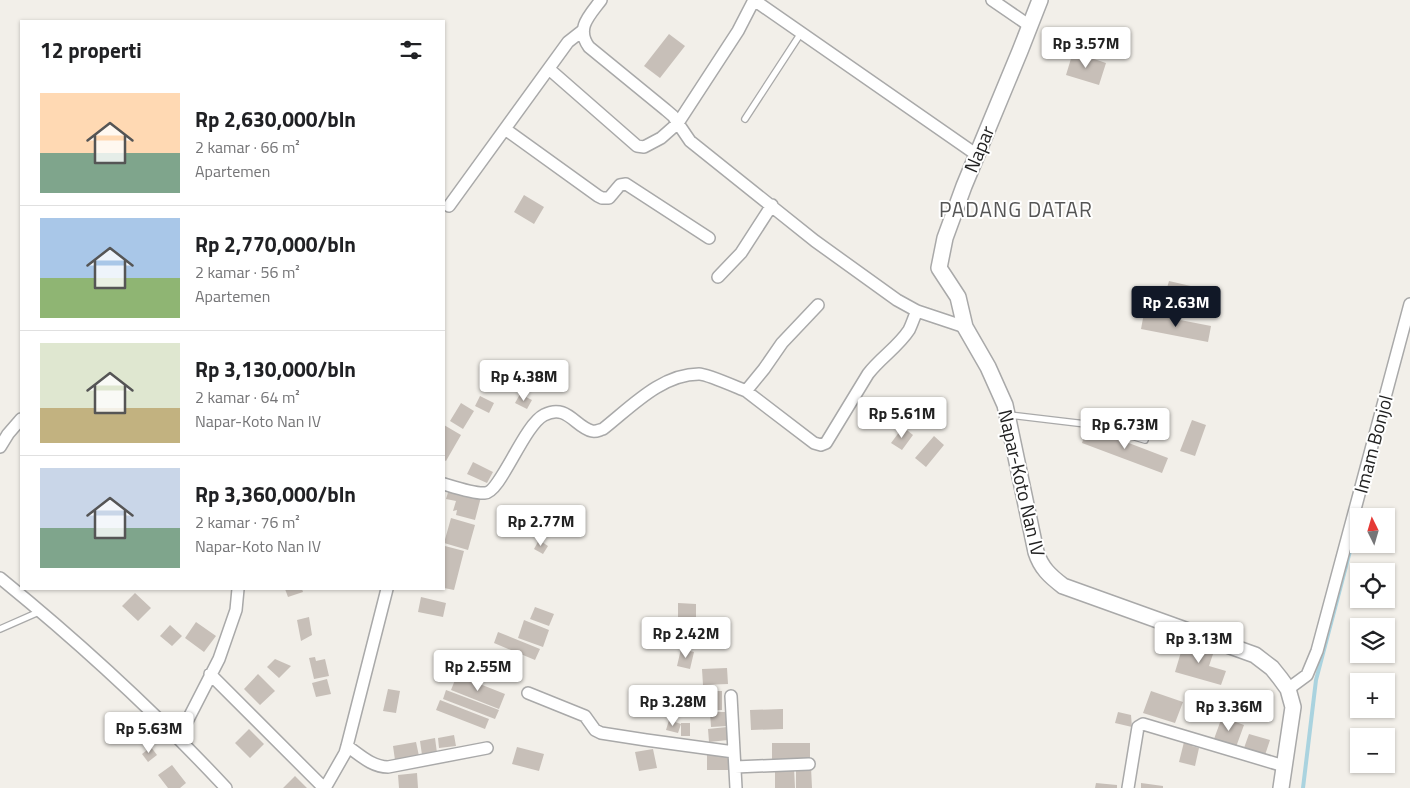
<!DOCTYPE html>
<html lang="id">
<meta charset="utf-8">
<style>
:root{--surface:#fff;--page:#f2f2f2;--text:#202124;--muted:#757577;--line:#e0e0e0;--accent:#111827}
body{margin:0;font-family:"Titillium Web",sans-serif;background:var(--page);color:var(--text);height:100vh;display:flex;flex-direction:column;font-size:19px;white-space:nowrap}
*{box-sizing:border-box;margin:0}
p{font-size:16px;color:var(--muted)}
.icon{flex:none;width:28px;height:28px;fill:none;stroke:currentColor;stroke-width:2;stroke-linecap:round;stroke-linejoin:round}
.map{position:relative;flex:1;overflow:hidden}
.details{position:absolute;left:20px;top:20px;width:425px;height:570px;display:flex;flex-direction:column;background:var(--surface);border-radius:0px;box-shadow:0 1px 4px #0004}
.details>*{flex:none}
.needle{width:32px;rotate:355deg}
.buttons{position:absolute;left:1350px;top:508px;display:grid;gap:10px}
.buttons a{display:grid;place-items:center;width:45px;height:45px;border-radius:0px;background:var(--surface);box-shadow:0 1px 4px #0004;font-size:25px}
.price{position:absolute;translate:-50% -42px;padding:0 11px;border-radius:5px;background:#fff;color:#222;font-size:16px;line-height:32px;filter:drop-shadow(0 1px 2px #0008)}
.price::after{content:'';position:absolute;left:50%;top:30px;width:15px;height:11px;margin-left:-8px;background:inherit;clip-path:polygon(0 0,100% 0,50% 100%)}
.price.active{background:var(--accent);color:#fff}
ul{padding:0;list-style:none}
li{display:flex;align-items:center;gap:15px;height:125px;padding:0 20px}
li+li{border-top:1px solid var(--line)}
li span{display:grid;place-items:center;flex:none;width:140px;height:100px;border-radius:0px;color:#555}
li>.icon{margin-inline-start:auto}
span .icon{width:60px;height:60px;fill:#fffc;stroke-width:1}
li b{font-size:21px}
h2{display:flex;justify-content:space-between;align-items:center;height:60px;padding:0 20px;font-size:21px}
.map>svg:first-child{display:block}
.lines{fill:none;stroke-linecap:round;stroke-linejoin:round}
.stream{stroke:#aad3df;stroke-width:4}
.building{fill:#c7bfb8}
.service-casing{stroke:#a9a9a9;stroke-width:8}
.minor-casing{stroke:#a9a9a9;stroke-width:14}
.tertiary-casing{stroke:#a9a9a9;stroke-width:18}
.service{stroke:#fff;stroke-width:5.5}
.minor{stroke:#fff;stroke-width:11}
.tertiary{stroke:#fff;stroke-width:15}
.labels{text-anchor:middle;stroke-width:4;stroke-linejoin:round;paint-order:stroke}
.street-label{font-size:19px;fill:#222;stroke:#fff}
.quarter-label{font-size:21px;letter-spacing:1px;fill:#555;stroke:#fff}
</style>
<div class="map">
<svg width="1410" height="788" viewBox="0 0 1410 788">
<rect width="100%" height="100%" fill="#f2efe9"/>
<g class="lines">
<path class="stream" d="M1303 788 1316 680 1354 536"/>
</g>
<path class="building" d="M669 34 685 46 660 78 644 66Z
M1073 52 1106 63 1099 85 1066 75Z
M524 195 544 207 534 224 514 212Z
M1169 281 1195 287 1190 305 1164 298Z
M1144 313 1211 326 1208 342 1141 329Z
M520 394 532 400 527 409 515 403Z
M480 396 494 403 489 413 475 406Z
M461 403 474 411 463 429 450 421Z
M1192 420 1206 425 1195 456 1180 451Z
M444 425 461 435 446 461 444 460Z
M903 427 913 435 902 450 891 443Z
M1087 427 1168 458 1162 473 1082 443Z
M934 436 944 445 926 467 915 458Z
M473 462 493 472 487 483 467 474Z
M449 489 481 497 475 520 456 515 457 510 453 511 456 501 446 499Z
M451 518 475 525 468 550 444 543Z
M539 540 548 546 543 554 534 549Z
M445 546 464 551 454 590 444 588Z
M285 589H302L303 592 288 597Z
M135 593 151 608 138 621 122 606Z
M421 597 446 603 443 617 418 612Z
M678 603 696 604V625H678Z
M535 607 554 614 549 626 530 619Z
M309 617 312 635 301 641 297 620Z
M524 620 549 630 543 647 518 638Z
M196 622 216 636 204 652 185 638Z
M170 625 182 636 172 646 160 636Z
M498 632 540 649 535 660 494 643Z
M1184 642 1214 651 1209 666 1226 671 1221 685 1175 672Z
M681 649 694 652 690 669 677 666Z
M315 657 316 661 325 659 329 676 314 679 309 658Z
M275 659 291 666 279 678 267 667Z
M727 668 728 684 703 685 702 669Z
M258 674 275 691 260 705 244 689Z
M457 675 505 694 499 709 451 690Z
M327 679 331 694 316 697 312 683Z
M388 689 400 691 396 713 383 711Z
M446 690 499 710 495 719 443 699Z
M702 691H722V710H702Z
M1151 691 1183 702 1175 723 1143 713Z
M440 700 489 719 485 729 436 710Z
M783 709V729L751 730 750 710Z
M710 712H727L728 726 711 727Z
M1118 712 1131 715 1132 727 1115 723Z
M125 716 137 727 123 743 110 732Z
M1222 717 1244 725 1236 747 1214 739Z
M669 720 681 724 678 733 666 730Z
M681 723H690V736H681Z
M727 727 728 740 709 742 708 729Z
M249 729 264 744 250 758 235 743Z
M1249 734 1270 740 1265 755 1244 748Z
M454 735 456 746 439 748 438 738Z
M435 738 437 753 422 755 420 741Z
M1187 739 1194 741 1192 746 1199 748 1195 766 1179 762 1184 742Z
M416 742 419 756 395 760 393 746Z
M772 743H810V760H772Z
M151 747 157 755 148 762 142 754Z
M517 747 544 754 539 771 512 764Z
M653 749 657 768 639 771 635 752Z
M728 752 729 770H707V753Z
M172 765 186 783 180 788H168L158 775Z
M811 767 812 788H796V768Z
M775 768H794L795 788H775Z
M417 773 418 788H399L398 775Z
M295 776 307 788H283Z
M1096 783 1117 785V788H1095Z
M1141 783 1163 786V788H1141Z"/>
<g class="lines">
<defs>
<path id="service" d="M745 119 801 33
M1009 415 1094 425 1145 440
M0 629 41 611"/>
<path id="minor" d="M601 0C590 15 575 28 589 47L666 110 673 116 690 141 815 241 897 300 917 311 965 327
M754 0 977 155
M992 0 1030 26
M549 69 637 146 644 147 661 138 678 123 738 31 754 0
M505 129 598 196 602 198H609L620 185 626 184 709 238
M449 206 568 42 582 31
M718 277 741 253 772 205
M746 391 814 443 821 445 826 443 868 374C880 358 898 347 909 330 912 324 914 317 917 311
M0 447 8 434 21 419
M444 484C454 487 475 494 485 493 500 493 524 425 544 415 567 403 575 427 592 431 596 432 599 430 603 429 630 408 661 374 699 374 707 374 736 387 746 391L764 369 782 343 818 305
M0 578C80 643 156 713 226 788
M210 674 324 788
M1288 689 1307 675 1317 651 1410 304
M528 693 585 716 595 730 601 733 646 740 734 752
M731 696 736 788
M179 737 219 659 236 610 238 589
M347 746C360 755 372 767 388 767L487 748
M735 767 809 764
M325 788 345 753 347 746 387 589
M1128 788 1138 727 1143 724 1284 766"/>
<path id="tertiary" d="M1040 0 1020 51 964 186 945 238 939 268 958 297 965 327 988 367 1005 405 1036 552C1041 568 1050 576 1063 586L1255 655 1272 668 1280 678 1288 689 1293 707 1281 788"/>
</defs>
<use href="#service" class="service-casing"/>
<use href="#minor" class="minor-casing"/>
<use href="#tertiary" class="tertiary-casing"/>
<use href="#service" class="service"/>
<use href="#minor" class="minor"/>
<use href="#tertiary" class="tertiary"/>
</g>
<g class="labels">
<g class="street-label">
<text transform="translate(979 149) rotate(-67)" y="7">Napar</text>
<text transform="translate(1373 444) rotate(-75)" y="7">Imam Bonjol</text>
<text transform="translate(1022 483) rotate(77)" y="7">Napar-Koto Nan IV</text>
</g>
<g class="quarter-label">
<text x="1016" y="217">PADANG DATAR</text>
</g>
</g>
</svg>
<div class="buttons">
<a><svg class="needle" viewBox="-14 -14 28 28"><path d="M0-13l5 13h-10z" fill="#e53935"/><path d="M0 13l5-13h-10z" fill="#757577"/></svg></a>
<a><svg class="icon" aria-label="locate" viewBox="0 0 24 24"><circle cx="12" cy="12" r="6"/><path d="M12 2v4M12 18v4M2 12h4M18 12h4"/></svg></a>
<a><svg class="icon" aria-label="layers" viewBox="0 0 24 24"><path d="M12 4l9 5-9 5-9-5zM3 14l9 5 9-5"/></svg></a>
<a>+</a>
<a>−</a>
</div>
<b class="price" style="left:1086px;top:69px">Rp 3.57M</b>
<b class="price active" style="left:1176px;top:328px">Rp 2.63M</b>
<b class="price" style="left:524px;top:402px">Rp 4.38M</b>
<b class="price" style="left:902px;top:439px">Rp 5.61M</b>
<b class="price" style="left:1125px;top:450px">Rp 6.73M</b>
<b class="price" style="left:541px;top:547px">Rp 2.77M</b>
<b class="price" style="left:686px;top:659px">Rp 2.42M</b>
<b class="price" style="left:1199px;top:664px">Rp 3.13M</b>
<b class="price" style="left:478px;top:692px">Rp 2.55M</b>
<b class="price" style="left:673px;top:727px">Rp 3.28M</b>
<b class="price" style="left:1229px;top:732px">Rp 3.36M</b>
<b class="price" style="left:149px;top:754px">Rp 5.63M</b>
<section class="details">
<h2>12 properti<svg class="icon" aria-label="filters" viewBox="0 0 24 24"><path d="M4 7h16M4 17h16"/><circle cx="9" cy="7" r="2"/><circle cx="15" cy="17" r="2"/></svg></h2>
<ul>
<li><span style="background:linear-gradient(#ffd9b3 60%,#7fa58c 0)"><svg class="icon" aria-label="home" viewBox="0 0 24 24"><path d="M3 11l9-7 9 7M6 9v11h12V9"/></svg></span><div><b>Rp 2,630,000/bln</b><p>2 kamar · 66 m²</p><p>Apartemen</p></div></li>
<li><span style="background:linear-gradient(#a9c7e8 60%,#8fb573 0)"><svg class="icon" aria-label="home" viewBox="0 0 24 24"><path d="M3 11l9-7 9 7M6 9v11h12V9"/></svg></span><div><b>Rp 2,770,000/bln</b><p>2 kamar · 56 m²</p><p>Apartemen</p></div></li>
<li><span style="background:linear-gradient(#dfe7d0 65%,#c2b280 0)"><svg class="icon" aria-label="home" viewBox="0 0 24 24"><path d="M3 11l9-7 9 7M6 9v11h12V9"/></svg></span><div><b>Rp 3,130,000/bln</b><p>2 kamar · 64 m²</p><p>Napar-Koto Nan IV</p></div></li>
<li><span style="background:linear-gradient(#c9d6e8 60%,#7fa58c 0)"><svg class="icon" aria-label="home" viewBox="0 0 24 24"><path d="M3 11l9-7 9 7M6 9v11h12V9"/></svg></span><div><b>Rp 3,360,000/bln</b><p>2 kamar · 76 m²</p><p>Napar-Koto Nan IV</p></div></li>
</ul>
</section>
</div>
